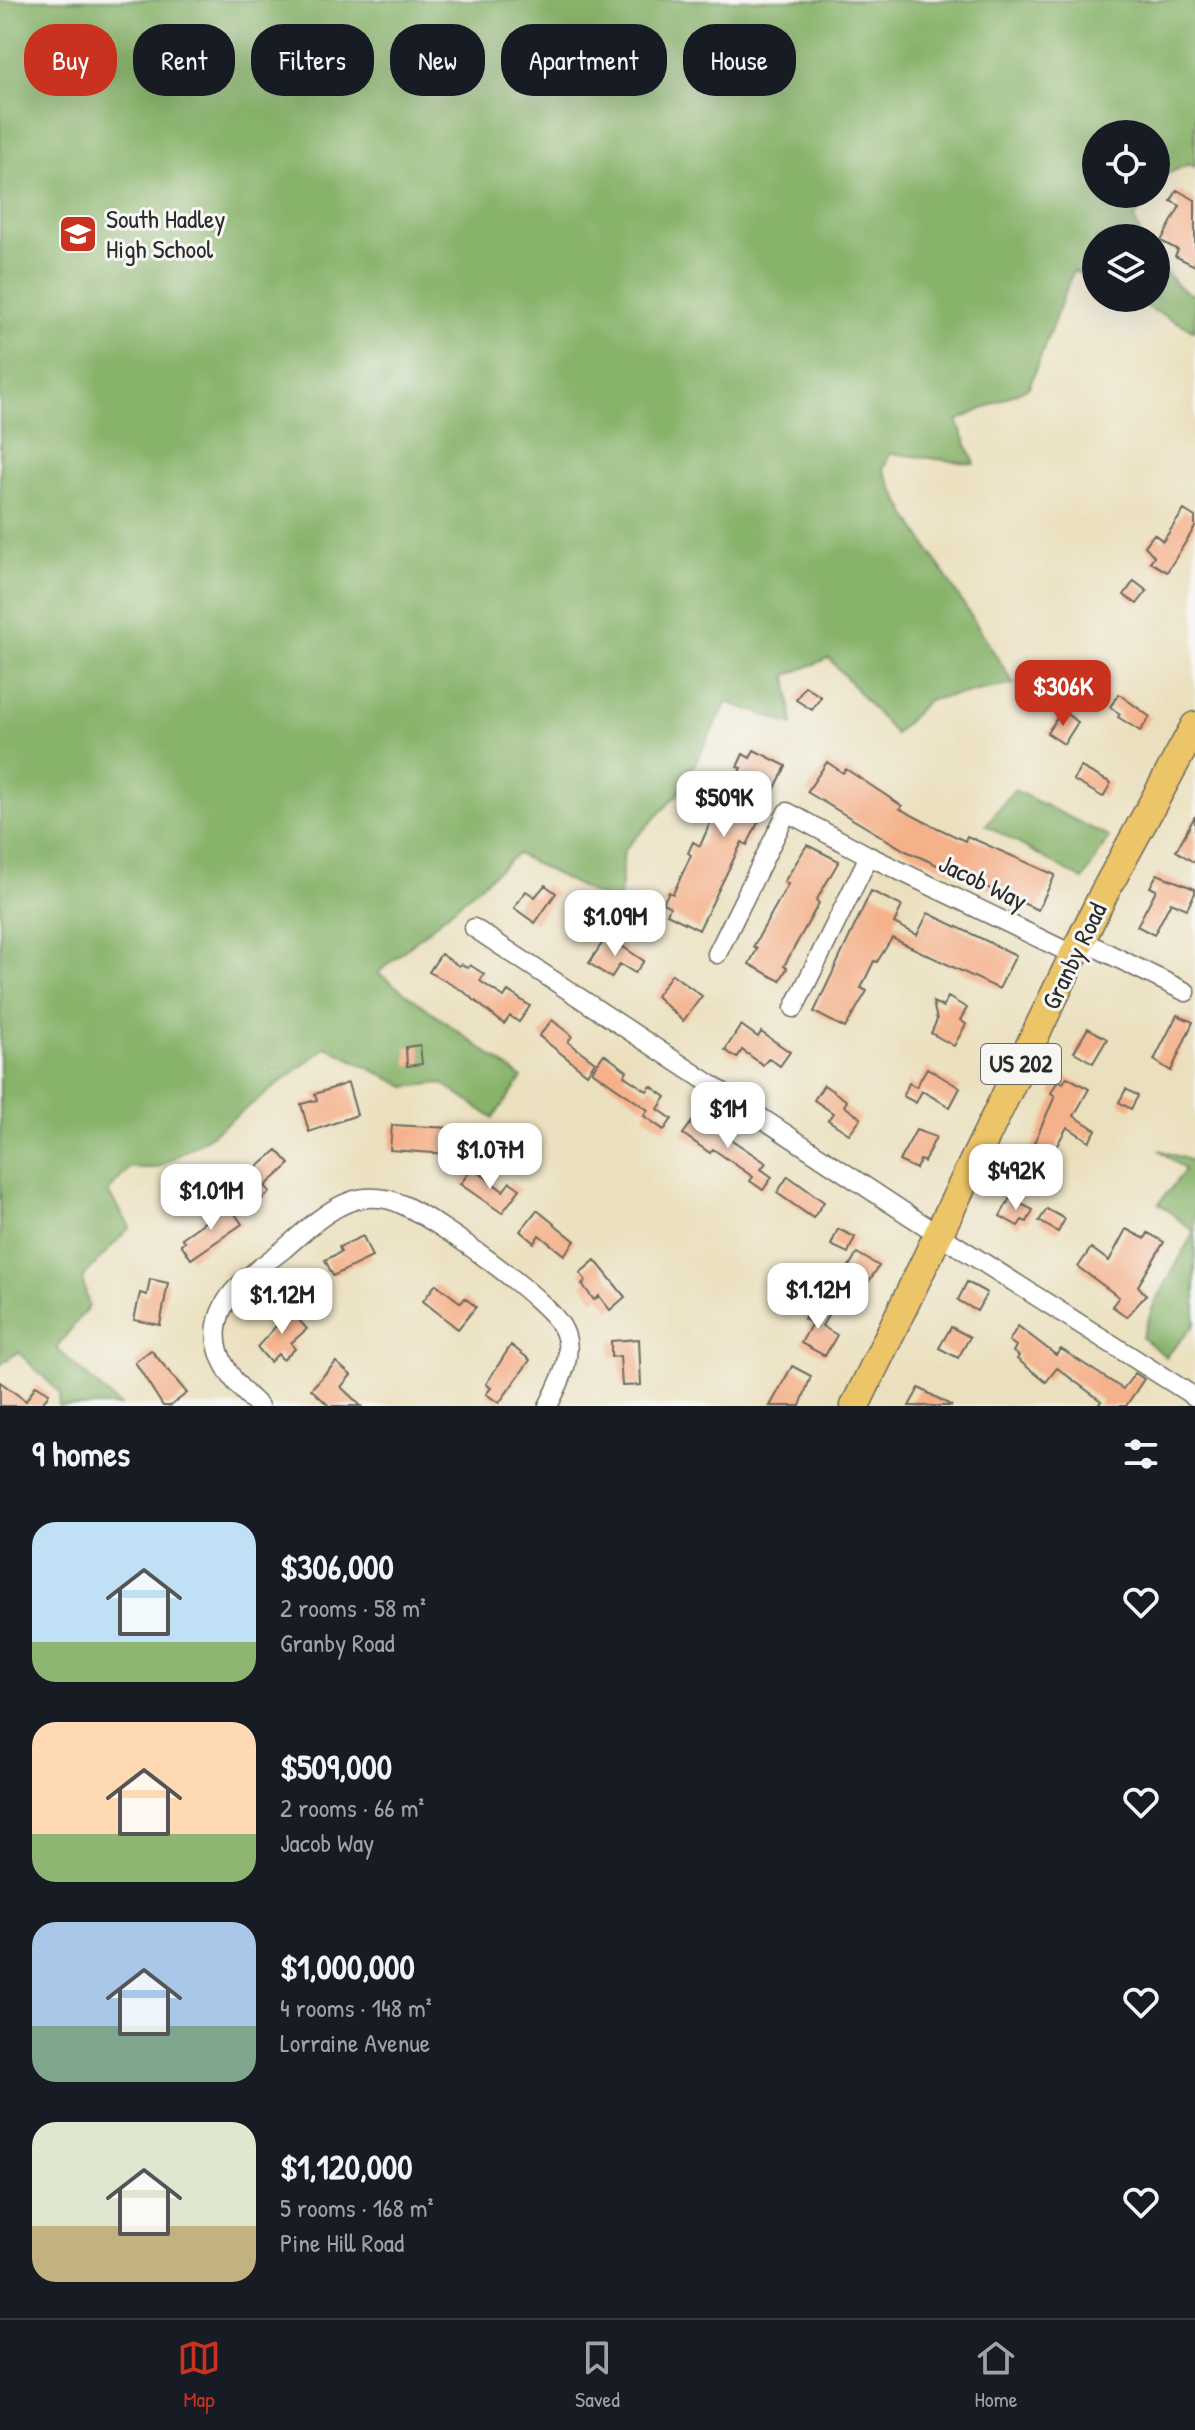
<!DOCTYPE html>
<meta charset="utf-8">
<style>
:root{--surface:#171b24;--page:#242831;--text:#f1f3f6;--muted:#9ea1a6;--line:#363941;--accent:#c8321e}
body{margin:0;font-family:"Patrick Hand",sans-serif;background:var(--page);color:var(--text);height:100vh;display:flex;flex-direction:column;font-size:30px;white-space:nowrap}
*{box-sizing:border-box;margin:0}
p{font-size:26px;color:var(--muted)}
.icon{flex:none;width:44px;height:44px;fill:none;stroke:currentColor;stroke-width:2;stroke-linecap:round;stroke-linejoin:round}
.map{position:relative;height:1406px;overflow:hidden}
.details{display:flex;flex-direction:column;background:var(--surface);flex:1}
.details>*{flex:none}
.banner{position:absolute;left:24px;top:24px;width:1148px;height:72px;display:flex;gap:16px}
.buttons{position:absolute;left:1082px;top:120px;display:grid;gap:16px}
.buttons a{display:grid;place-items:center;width:88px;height:88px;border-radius:50%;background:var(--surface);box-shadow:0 8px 32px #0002;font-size:40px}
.price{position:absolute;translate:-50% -68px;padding:0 18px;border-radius:16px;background:#fff;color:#222;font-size:26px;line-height:52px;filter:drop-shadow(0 2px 4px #0008)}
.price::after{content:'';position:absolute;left:50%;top:48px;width:24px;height:18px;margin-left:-12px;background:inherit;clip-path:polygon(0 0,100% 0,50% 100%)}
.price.selected{background:var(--accent);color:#fff}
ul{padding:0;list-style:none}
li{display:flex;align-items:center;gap:24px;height:200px;padding:0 32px}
li span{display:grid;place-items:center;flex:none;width:224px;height:160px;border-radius:24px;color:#555}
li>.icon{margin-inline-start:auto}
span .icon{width:96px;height:96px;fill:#fffc;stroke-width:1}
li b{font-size:34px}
h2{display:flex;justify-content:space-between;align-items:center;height:96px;padding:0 32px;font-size:34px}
.tag{padding:0 28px;border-radius:32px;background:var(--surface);box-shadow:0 8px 32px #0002;font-size:28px;line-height:72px}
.tag.selected{background:var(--accent);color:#fff}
.dock{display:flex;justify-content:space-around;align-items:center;height:112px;border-top:2px solid var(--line);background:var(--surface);font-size:22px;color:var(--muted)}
.dock a{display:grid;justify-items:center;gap:4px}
.dock .selected{color:var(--accent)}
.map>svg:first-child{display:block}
.forest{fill:#88b36b;stroke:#5a6f4b;stroke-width:2}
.building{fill:#f5b18a}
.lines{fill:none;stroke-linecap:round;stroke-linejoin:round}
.street-casing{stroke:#6e6a5e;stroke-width:21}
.primary-casing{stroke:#6e6a5e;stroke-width:31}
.street{stroke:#fff;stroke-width:18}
.primary{stroke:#edc569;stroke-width:28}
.labels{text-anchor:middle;stroke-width:6;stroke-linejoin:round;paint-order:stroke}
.shield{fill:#f6f6f2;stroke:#686867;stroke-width:2}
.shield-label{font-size:24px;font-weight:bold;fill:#2b2b2b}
.poi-label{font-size:26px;fill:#2b2b2b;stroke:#f6f6f2;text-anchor:start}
.street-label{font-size:26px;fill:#2b2b2b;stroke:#f6f6f2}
</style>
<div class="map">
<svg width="1195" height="1406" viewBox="0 0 1195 1406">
<rect width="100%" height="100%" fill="#f6f6f2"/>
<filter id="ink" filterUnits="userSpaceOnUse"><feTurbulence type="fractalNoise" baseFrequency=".0125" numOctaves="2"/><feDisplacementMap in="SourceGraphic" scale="16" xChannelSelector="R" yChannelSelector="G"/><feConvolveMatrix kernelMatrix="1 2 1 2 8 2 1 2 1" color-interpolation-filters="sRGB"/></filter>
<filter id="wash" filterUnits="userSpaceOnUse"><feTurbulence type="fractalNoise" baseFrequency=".006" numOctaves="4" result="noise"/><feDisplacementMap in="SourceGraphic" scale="32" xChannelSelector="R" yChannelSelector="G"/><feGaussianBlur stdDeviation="1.8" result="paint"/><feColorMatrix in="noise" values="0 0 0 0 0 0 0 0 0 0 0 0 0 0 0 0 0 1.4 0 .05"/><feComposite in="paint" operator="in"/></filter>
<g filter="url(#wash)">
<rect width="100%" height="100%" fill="#ebe0be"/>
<path class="forest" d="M0 0H1195V167L1189 164 1167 174 1156 189V134H1096V194H1153L1134 219 1142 238H1096V281L1073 271 1029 387 957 421 975 464 890 453 883 469 907 515 1014 684 928 700 895 734 829 658 787 675 793 725 727 702 679 793 624 850 619 907 517 854 378 973 522 1078 493 1118 442 1083 406 1087 327 1047 206 1139 157 1168H129L108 1192 130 1227 82 1278 89 1306 56 1348 120 1406H58L60 1393 18 1352 0 1365Z
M1156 260 1177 286 1195 296V331L1129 298H1156Z
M1014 790 1109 837 1083 880 986 825Z
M1159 1150 1195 1162V1324L1166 1357 1142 1338 1152 1309 1194 1232 1159 1203 1185 1170Z"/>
<g id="blocks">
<path class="building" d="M1177 190 1195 200V266L1175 256 1178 250 1161 241 1180 206 1171 201Z
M1184 510 1195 517V527L1167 572 1150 562 1154 556 1145 546 1154 534 1163 541Z
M1134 581 1147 591 1137 604 1124 595Z
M805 686 821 697 812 710 796 700Z
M1119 694 1150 717 1140 731 1118 717 1120 714 1110 707Z
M1062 711 1078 722 1064 744 1047 733Z
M754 750 786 766 747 845 742 842 699 930 667 914 670 907 663 903 669 892 673 894 691 855 688 853 693 842 700 846 718 805 722 807 741 768 737 767 743 754 750 758Z
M827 762 843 773 846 769 902 806 900 809 925 822 965 841 967 836 1055 875 1038 910 906 851 807 792Z
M1081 767 1111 783 1103 797 1073 780Z
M1195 816V863L1176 851Z
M807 845 839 861 816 901 819 903 784 966 787 968 780 981 749 964 757 949 753 947 788 884 784 882Z
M1157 874 1195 889V893L1187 909 1171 902 1154 935 1137 926 1156 890 1150 887Z
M545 885 556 893 535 923 514 908 526 891 535 897Z
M871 891 902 906 894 923 917 935 928 913 1016 955 999 989 892 938 877 962 874 961 861 988 867 991 845 1028 814 1012Z
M607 936 644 961 635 973 620 964 611 978 589 963Z
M441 954 459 966 461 964 468 968 470 965 484 974 480 981 504 997 508 991 530 1006 519 1022 510 1016 504 1024 463 991 429 972Z
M672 974 702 996 683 1021 656 996Z
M948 997 967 1008 960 1020 966 1024 954 1046 931 1033 937 1020 933 1002 943 1007Z
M1177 1015 1193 1022 1171 1071 1154 1060Z
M552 1020 572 1036 568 1042 595 1062 587 1074 539 1036Z
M741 1025 758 1037 761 1032 790 1052 780 1066 769 1058 763 1065 742 1050 737 1058 725 1050Z
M1088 1028 1107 1039 1093 1063 1074 1052Z
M420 1045 422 1064 407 1066 406 1047Z
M604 1054 627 1071 624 1076 647 1091 651 1086 666 1097 658 1109 672 1119 664 1130 644 1116 648 1110 592 1071Z
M927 1068 960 1088 950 1107 922 1091 916 1103 903 1096 909 1083 916 1087Z
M1067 1077 1089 1089 1074 1116 1096 1130 1089 1141 1067 1127 1049 1160 1054 1163 1046 1178 1041 1176 1038 1181 1021 1172 1055 1096 1051 1093 1058 1080 1063 1083Z
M348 1083 357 1115 309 1132 301 1104 317 1100 315 1094Z
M824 1085 847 1101 844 1106 861 1118 849 1134 828 1120 833 1113 814 1100Z
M1126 1089 1138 1096 1131 1109 1119 1102Z
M696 1116 766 1163 761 1169 772 1177 763 1190 750 1181 753 1177 713 1149 710 1153 683 1134Z
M392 1125 451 1128 448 1154 390 1150Z
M916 1130 936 1137 924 1162 920 1160 916 1169 899 1161Z
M277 1150 290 1164 265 1186 270 1192 257 1203 239 1183Z
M473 1168 503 1191 510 1182 520 1189 502 1213 460 1184Z
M788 1176 824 1202 813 1218 777 1193Z
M1010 1198 1033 1210 1027 1222 1022 1220 1018 1226 1000 1216Z
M229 1205 242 1224 191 1259 181 1244 185 1242 182 1238Z
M1047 1209 1065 1219 1058 1232 1039 1221Z
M537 1210 575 1241 564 1255 539 1235 534 1243 520 1231Z
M838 1229 855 1237 848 1253 831 1245Z
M1126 1229 1145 1239 1148 1233 1164 1242 1138 1286 1146 1295 1127 1317 1112 1306 1119 1297 1078 1267 1091 1248 1109 1261Z
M363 1236 372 1257 333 1276 325 1260 341 1252 339 1247Z
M857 1253 879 1266 863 1290 842 1278Z
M595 1260 625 1297 610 1310 599 1296 594 1300 582 1284 586 1281 580 1273Z
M150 1279 168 1283 160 1325 134 1320 140 1293 147 1295Z
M967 1282 987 1293 977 1311 958 1300Z
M436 1284 461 1303 465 1298 476 1307 458 1329 423 1301Z
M812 1304 829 1313 822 1326 837 1335 825 1356 801 1343 812 1323 804 1319Z
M287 1307 307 1329 291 1343 295 1349 283 1360 278 1354 270 1362 257 1347 278 1324 274 1320Z
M1018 1326 1056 1355 1061 1349 1123 1389 1135 1373 1144 1379 1126 1406H1098L1101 1401 1057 1368 1046 1382 1017 1359 1019 1356 1013 1352 1016 1346 1009 1341Z
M951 1327 970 1337 958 1358 939 1348Z
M639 1339 641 1385 622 1386 620 1356 611 1357V1341Z
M511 1345 530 1360 499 1403 486 1394 491 1388 486 1384Z
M151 1350 187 1393 170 1406H163L135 1362Z
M336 1362 351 1375 341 1387 361 1406H329L311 1389Z
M792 1366 811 1376 800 1406H770Z
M0 1382 26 1401 36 1385 49 1393 41 1406H0Z
M919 1388 952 1406H909Z"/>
</g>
</g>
<g filter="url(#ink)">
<use href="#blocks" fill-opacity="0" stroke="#6e6a5e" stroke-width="2"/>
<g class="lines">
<defs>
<path id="street" d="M474 928 910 1216 1195 1397
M1081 940 1186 992
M717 954 787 812 869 856 1074 955
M794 1008 869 856
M259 1406C224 1376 198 1335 233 1292 247 1275 267 1263 284 1249 306 1230 336 1200 366 1198 378 1197 390 1199 401 1204 434 1218 552 1301 564 1331 575 1356 559 1384 548 1406"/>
<path id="primary" d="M855 1406 1103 895 1195 726"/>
</defs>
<use href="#street" class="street-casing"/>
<use href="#primary" class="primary-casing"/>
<use href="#street" class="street"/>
<use href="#primary" class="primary"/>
</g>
</g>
<defs>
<symbol id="school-square" viewBox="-11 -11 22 22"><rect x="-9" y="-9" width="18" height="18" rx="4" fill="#c8321e" stroke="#f6f6f2"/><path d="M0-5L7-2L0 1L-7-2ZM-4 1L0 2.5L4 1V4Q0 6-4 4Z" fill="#fff"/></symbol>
</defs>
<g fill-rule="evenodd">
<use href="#school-square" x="56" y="212" width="44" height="44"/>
</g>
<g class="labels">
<rect class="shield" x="981" y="1044" width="80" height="40" rx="6"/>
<g class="shield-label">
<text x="1021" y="1072">US 202</text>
</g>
<g class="poi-label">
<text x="106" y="228">South Hadley<tspan x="106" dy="30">High School</tspan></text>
</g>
<g class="street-label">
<text transform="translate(983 882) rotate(26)" y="9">Jacob Way</text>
<text transform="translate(1074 956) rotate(-64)" y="9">Granby Road</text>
</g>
</g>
</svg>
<div class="buttons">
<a><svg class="icon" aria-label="locate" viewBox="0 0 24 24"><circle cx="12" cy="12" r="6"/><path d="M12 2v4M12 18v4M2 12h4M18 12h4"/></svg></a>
<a><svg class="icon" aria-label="layers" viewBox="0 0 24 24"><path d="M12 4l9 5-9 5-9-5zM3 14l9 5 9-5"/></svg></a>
</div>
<b class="price selected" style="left:1063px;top:728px">$306K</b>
<b class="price" style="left:724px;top:839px">$509K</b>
<b class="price" style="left:615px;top:958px">$1.09M</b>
<b class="price" style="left:728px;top:1150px">$1M</b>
<b class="price" style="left:490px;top:1191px">$1.07M</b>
<b class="price" style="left:1016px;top:1212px">$492K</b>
<b class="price" style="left:211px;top:1232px">$1.01M</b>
<b class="price" style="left:818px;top:1331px">$1.12M</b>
<b class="price" style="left:282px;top:1336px">$1.12M</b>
<div class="banner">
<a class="tag selected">Buy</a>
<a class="tag">Rent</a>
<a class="tag">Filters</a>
<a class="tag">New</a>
<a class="tag">Apartment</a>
<a class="tag">House</a>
</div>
</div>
<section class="details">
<h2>9 homes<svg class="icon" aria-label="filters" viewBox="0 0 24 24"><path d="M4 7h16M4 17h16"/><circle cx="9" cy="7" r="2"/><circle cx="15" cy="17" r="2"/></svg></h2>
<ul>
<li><span style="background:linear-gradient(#bfe0f5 75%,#8fb573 0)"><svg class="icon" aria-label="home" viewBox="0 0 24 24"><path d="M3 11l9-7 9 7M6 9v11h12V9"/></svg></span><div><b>$306,000</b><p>2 rooms · 58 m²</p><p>Granby Road</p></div><svg class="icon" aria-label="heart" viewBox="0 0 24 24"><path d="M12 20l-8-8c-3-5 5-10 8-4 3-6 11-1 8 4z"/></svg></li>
<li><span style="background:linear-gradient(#ffd9b3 70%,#8fb573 0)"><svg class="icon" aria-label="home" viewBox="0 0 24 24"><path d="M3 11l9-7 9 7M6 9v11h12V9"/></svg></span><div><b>$509,000</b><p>2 rooms · 66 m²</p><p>Jacob Way</p></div><svg class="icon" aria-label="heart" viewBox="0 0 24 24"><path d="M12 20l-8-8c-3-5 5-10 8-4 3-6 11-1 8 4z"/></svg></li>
<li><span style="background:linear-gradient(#a9c7e8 65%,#7fa58c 0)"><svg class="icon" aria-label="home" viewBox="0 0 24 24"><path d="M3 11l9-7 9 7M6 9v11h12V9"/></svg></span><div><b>$1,000,000</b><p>4 rooms · 148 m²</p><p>Lorraine Avenue</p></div><svg class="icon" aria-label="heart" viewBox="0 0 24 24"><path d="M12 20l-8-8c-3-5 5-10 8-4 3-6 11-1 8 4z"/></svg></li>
<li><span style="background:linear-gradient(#dfe7d0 65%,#c2b280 0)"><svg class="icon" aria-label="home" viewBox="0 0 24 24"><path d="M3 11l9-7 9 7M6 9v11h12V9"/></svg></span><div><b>$1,120,000</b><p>5 rooms · 168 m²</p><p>Pine Hill Road</p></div><svg class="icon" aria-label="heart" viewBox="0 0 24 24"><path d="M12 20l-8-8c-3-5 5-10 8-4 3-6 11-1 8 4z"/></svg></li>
</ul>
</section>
<nav class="dock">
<a class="selected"><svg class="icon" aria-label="map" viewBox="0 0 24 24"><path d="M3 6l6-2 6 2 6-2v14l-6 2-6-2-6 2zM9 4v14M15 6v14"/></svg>Map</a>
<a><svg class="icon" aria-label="saved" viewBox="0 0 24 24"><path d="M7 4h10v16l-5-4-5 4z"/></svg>Saved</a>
<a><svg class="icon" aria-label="home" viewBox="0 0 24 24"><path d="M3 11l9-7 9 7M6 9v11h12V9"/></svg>Home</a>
</nav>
